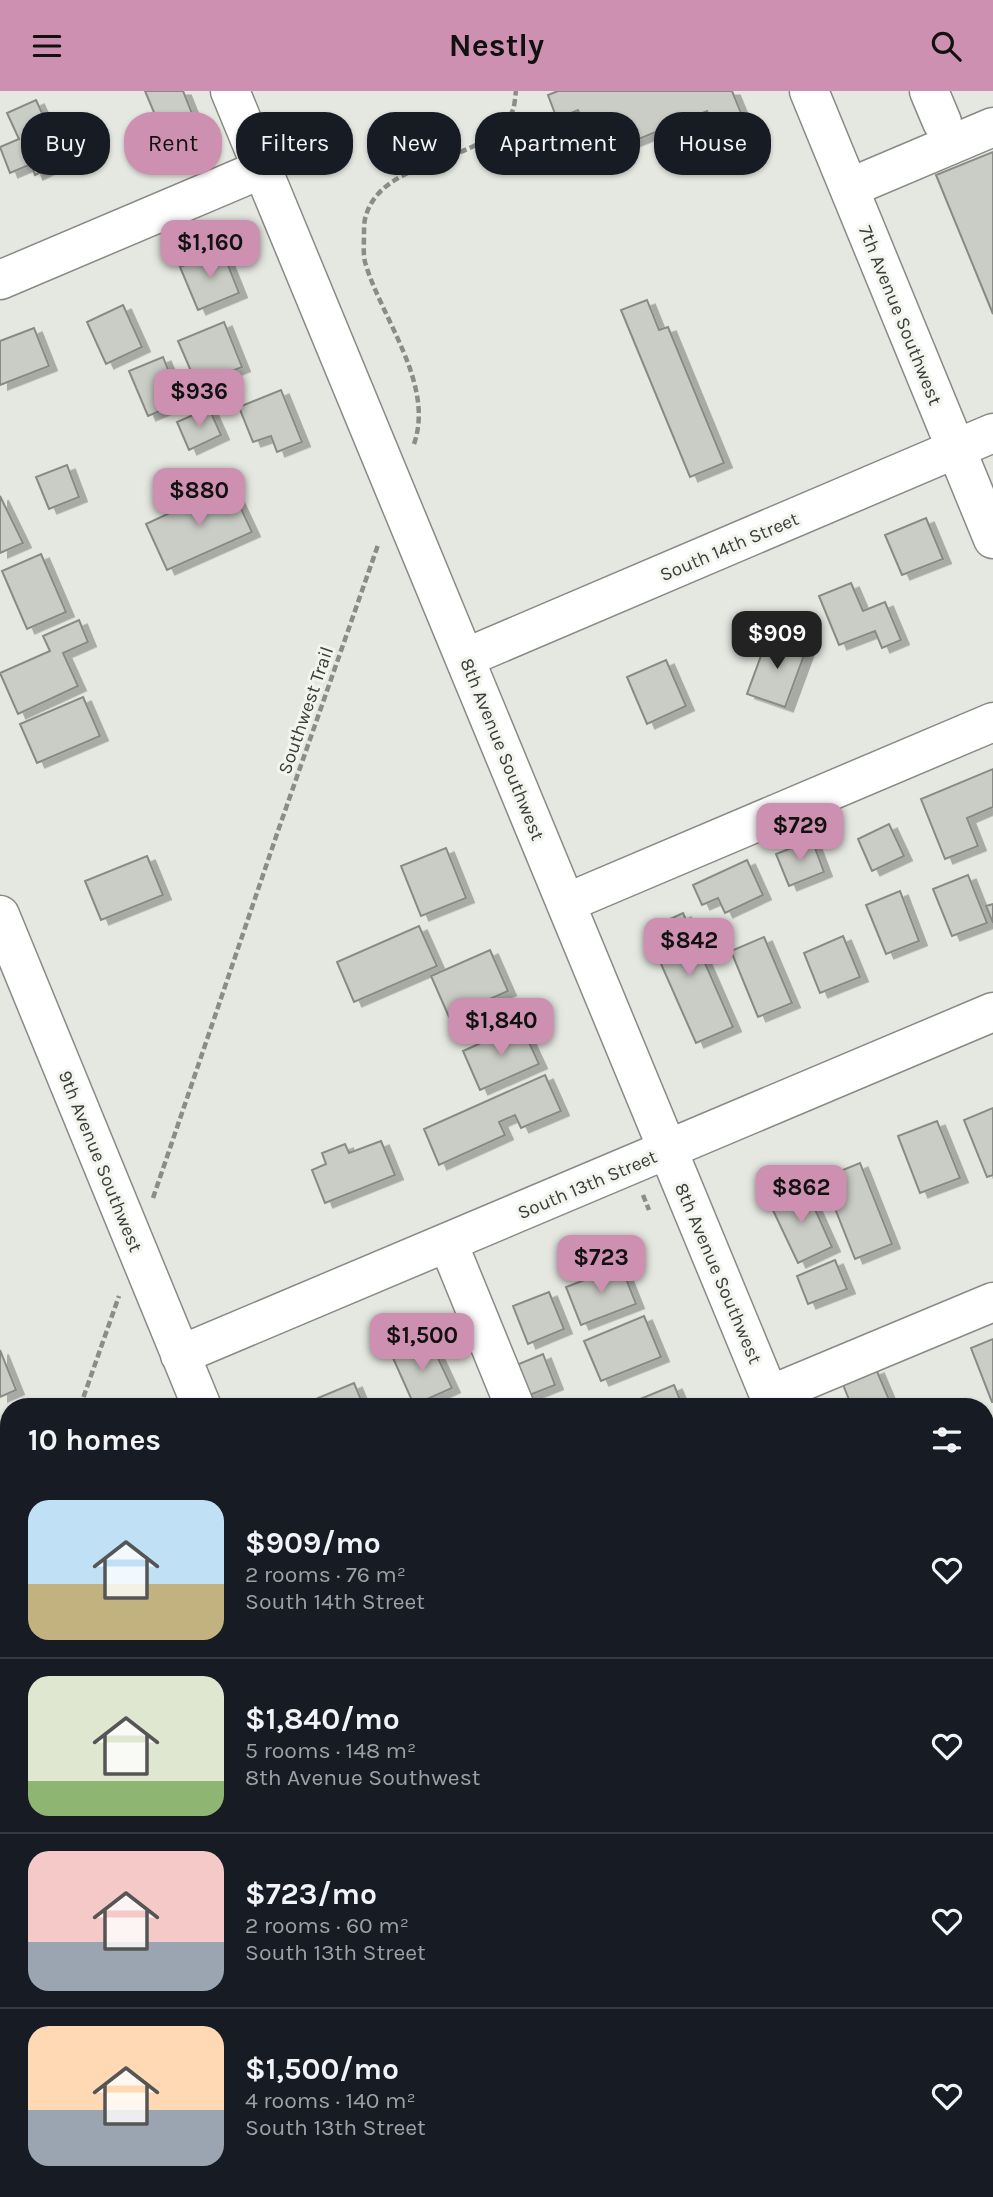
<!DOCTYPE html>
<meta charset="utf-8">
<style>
:root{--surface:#171b24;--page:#20242c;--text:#f1f3f6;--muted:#9ea1a6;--line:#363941;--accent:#ce90b1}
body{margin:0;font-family:Karla,sans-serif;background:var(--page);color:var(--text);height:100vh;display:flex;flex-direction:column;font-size:26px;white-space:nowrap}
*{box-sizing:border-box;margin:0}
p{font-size:23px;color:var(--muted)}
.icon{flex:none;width:38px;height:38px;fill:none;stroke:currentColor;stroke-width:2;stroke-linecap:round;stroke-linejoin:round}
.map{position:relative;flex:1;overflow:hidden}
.side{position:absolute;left:0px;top:1307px;width:994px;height:800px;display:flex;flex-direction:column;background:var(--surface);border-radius:28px 28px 0 0;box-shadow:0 2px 5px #0004}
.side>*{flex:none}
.top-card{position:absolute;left:21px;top:21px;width:952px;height:63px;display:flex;gap:14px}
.price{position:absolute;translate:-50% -60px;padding:0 16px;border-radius:14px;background:var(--accent);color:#111;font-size:23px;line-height:46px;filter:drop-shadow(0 2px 4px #0008)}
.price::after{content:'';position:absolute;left:50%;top:42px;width:21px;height:16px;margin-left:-10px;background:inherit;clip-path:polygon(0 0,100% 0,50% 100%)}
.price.on{background:#222;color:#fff}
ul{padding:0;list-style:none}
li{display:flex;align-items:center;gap:21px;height:175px;padding:0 28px}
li+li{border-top:2px solid var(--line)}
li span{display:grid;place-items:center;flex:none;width:196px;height:140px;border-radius:21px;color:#555}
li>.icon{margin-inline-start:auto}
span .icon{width:84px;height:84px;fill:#fffc;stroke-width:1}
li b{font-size:30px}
h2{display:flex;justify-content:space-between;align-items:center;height:84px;padding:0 28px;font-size:30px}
.tag{padding:0 24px;border-radius:28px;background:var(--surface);box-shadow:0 2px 5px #0004;font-size:24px;line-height:63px}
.tag.on{background:var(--accent);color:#111}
header{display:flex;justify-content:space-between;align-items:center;height:91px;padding:0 28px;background:var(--accent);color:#111;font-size:32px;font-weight:700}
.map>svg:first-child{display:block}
.building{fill:#cacdc5;stroke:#888b85;stroke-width:2;filter:url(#shadow)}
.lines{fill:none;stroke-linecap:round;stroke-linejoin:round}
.minor-casing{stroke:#888b85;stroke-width:41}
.path{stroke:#8a8c88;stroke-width:4.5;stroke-dasharray:7 3.5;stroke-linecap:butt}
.minor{stroke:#fff;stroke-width:38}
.labels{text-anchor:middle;stroke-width:6;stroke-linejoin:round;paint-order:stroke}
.street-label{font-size:19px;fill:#3c3d3b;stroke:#f2f5ee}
</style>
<header><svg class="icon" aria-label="menu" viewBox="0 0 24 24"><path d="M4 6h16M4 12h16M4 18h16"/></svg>Nestly<svg class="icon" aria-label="search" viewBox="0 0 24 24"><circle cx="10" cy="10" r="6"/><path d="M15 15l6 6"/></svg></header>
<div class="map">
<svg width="993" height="2106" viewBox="0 0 993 2106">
<defs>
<filter id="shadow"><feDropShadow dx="8" dy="4.5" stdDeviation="0" flood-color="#0004"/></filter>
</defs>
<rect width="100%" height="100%" fill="#e5e8e1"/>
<path class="building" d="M145 0H183L195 30 163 43Z
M558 0H732L757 61 729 73 707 20 597 65 578 19 557 28 548 4Z
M36 9 64 70 35 84 31 73 10 82 0 56 19 48 7 22Z
M993 61V223L936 84Z
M222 159 239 202 198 219 180 176Z
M647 209 659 239 668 236 724 372 690 386 621 219Z
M123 214 142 256 106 273 87 231Z
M224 231 242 276 197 294 178 250Z
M34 237 49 275 0 294V250Z
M163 266 181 311 148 325 129 280Z
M281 299 302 351 277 361 271 345 253 351 239 316Z
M209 317 221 344 189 359 177 331Z
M67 374 79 406 49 418 36 386Z
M230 394 252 441 167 479 146 433Z
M0 405 23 452 0 462Z
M926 427 943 468 902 484 885 444Z
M41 463 66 521 27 538 2 480Z
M851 492 863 520 885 511 901 549 882 557 875 540 839 554 819 505Z
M79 529 88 551 63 562 78 595 18 623 0 582 50 560 43 545Z
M769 543 807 556 785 616 747 603Z
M666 569 686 615 647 633 627 586Z
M83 606 100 645 37 672 20 633Z
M993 678V716L967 727 978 755 945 768 921 708Z
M889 733 904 765 872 780 858 748Z
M812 749 824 781 789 795 776 763Z
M446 757 466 807 421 825 401 775Z
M147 765 163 804 101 829 85 790Z
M747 769 763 804 725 822 718 807 702 814 693 794Z
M968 784 987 832 952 845 933 798Z
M900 800 919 850 886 863 866 814Z
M993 813V832L986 815Z
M683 822 733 936 696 952 646 839Z
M419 835 437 875 354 911 337 871Z
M843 845 860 886 820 902 804 862Z
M764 846 792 912 758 926 731 860Z
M490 859 508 900 449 926 431 885Z
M521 934 539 973 480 999 463 960Z
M545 984 561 1020 521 1037 515 1024 499 1031 505 1044 439 1074 424 1038Z
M993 1017V1084L987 1086 964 1029Z
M937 1030 960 1087 920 1102 898 1045Z
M381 1050 395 1084 325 1112 312 1079 326 1073 322 1062 345 1053 349 1062Z
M860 1072 892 1153 855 1168 823 1087Z
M805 1096 832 1156 798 1172 770 1113Z
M835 1169 847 1198 808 1213 797 1185Z
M621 1175 636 1213 581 1234 566 1196Z
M549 1201 564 1238 528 1253 513 1215Z
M644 1225 661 1266 601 1290 584 1250Z
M993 1248V1311H992L971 1257Z
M430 1250 452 1297 414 1314 393 1267Z
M0 1259 16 1299 0 1306Z
M543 1263 555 1294 527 1305 514 1275Z
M876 1278 890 1311 877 1316H852L842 1291Z
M354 1292 364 1316H322L318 1307Z
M674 1294 683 1316H621Z
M993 1354V1403L985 1406V1357Z
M993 1556V1599L985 1603V1559Z
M993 1635V1668L985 1671V1638Z
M71 2098H90L93 2106H55Z
M306 2098H320L323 2106H288Z
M640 2098H695L698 2106H643Z
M957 2098H965L968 2106H938Z"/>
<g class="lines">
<defs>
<path id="minor" d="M230 0 774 1316
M809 0 993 448
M929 0 942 31
M849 97 993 36
M0 189 262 78
M465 567 993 342
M566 812 993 631
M0 824 202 1316
M448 1152 515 1316
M180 1264 993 921
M770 1304 993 1211
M985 1503 993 1500
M985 1821 993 1839
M0 1926 9 1922
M985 1927 993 1924
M121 2098 125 2106
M525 2098 528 2106
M563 2106 581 2098"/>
</defs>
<use href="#minor" class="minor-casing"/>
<path class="path" d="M414 353C435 293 381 227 365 171 363 163 364 152 364 144 364 139 364 133 365 128 380 64 485 76 512 21 515 15 515 6 516 0
M643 1104 649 1119
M153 1107 279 737 378 454
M80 1316 119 1205
M0 1371 9 1368"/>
<use href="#minor" class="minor"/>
</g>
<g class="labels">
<g class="street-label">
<text transform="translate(901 224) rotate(68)" y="7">7th Avenue Southwest</text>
<text transform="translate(729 455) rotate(-23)" y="7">South 14th Street</text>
<text transform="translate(305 619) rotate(-71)" y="7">Southwest Trail</text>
<text transform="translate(503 658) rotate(68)" y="7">8th Avenue Southwest</text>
<text transform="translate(101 1070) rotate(68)" y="7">9th Avenue Southwest</text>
<text transform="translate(587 1093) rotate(-23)" y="7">South 13th Street</text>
<text transform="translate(719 1182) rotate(67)" y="7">8th Avenue Southwest</text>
</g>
</g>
</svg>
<b class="price" style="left:210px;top:189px">$1,160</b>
<b class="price" style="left:199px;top:338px">$936</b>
<b class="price" style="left:199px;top:437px">$880</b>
<b class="price on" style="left:777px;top:580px">$909</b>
<b class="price" style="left:800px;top:772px">$729</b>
<b class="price" style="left:689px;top:887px">$842</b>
<b class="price" style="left:501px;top:967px">$1,840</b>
<b class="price" style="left:801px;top:1134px">$862</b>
<b class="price" style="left:601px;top:1204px">$723</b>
<b class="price" style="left:422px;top:1282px">$1,500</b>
<div class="top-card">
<a class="tag">Buy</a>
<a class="tag on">Rent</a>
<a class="tag">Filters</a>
<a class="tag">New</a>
<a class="tag">Apartment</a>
<a class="tag">House</a>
</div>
<section class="side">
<h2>10 homes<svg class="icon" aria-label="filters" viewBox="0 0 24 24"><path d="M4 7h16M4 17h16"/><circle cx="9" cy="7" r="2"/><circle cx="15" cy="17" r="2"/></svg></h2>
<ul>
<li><span style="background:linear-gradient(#bfe0f5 60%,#c2b280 0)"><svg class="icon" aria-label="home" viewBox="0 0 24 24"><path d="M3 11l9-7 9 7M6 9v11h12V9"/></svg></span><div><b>$909/mo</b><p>2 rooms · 76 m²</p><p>South 14th Street</p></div><svg class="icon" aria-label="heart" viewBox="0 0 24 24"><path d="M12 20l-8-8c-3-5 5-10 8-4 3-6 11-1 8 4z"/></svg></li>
<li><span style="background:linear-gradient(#dfe7d0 75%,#8fb573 0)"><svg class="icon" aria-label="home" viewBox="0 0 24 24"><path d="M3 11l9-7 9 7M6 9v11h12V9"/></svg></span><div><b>$1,840/mo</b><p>5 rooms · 148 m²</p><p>8th Avenue Southwest</p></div><svg class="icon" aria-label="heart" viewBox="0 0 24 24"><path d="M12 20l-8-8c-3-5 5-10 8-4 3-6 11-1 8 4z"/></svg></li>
<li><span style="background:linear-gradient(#f6c9c9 65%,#9aa5b1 0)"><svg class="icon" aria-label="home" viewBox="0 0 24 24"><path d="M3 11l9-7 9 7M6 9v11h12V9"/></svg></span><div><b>$723/mo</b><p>2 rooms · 60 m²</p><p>South 13th Street</p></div><svg class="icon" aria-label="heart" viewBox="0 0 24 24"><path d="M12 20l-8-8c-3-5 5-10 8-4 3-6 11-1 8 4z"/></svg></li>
<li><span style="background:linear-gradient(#ffd9b3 60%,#9aa5b1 0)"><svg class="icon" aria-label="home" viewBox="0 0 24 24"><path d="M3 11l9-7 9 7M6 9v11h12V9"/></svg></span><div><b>$1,500/mo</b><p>4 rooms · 140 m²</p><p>South 13th Street</p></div><svg class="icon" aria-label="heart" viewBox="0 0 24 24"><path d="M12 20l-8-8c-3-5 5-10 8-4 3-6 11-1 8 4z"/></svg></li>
</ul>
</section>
</div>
